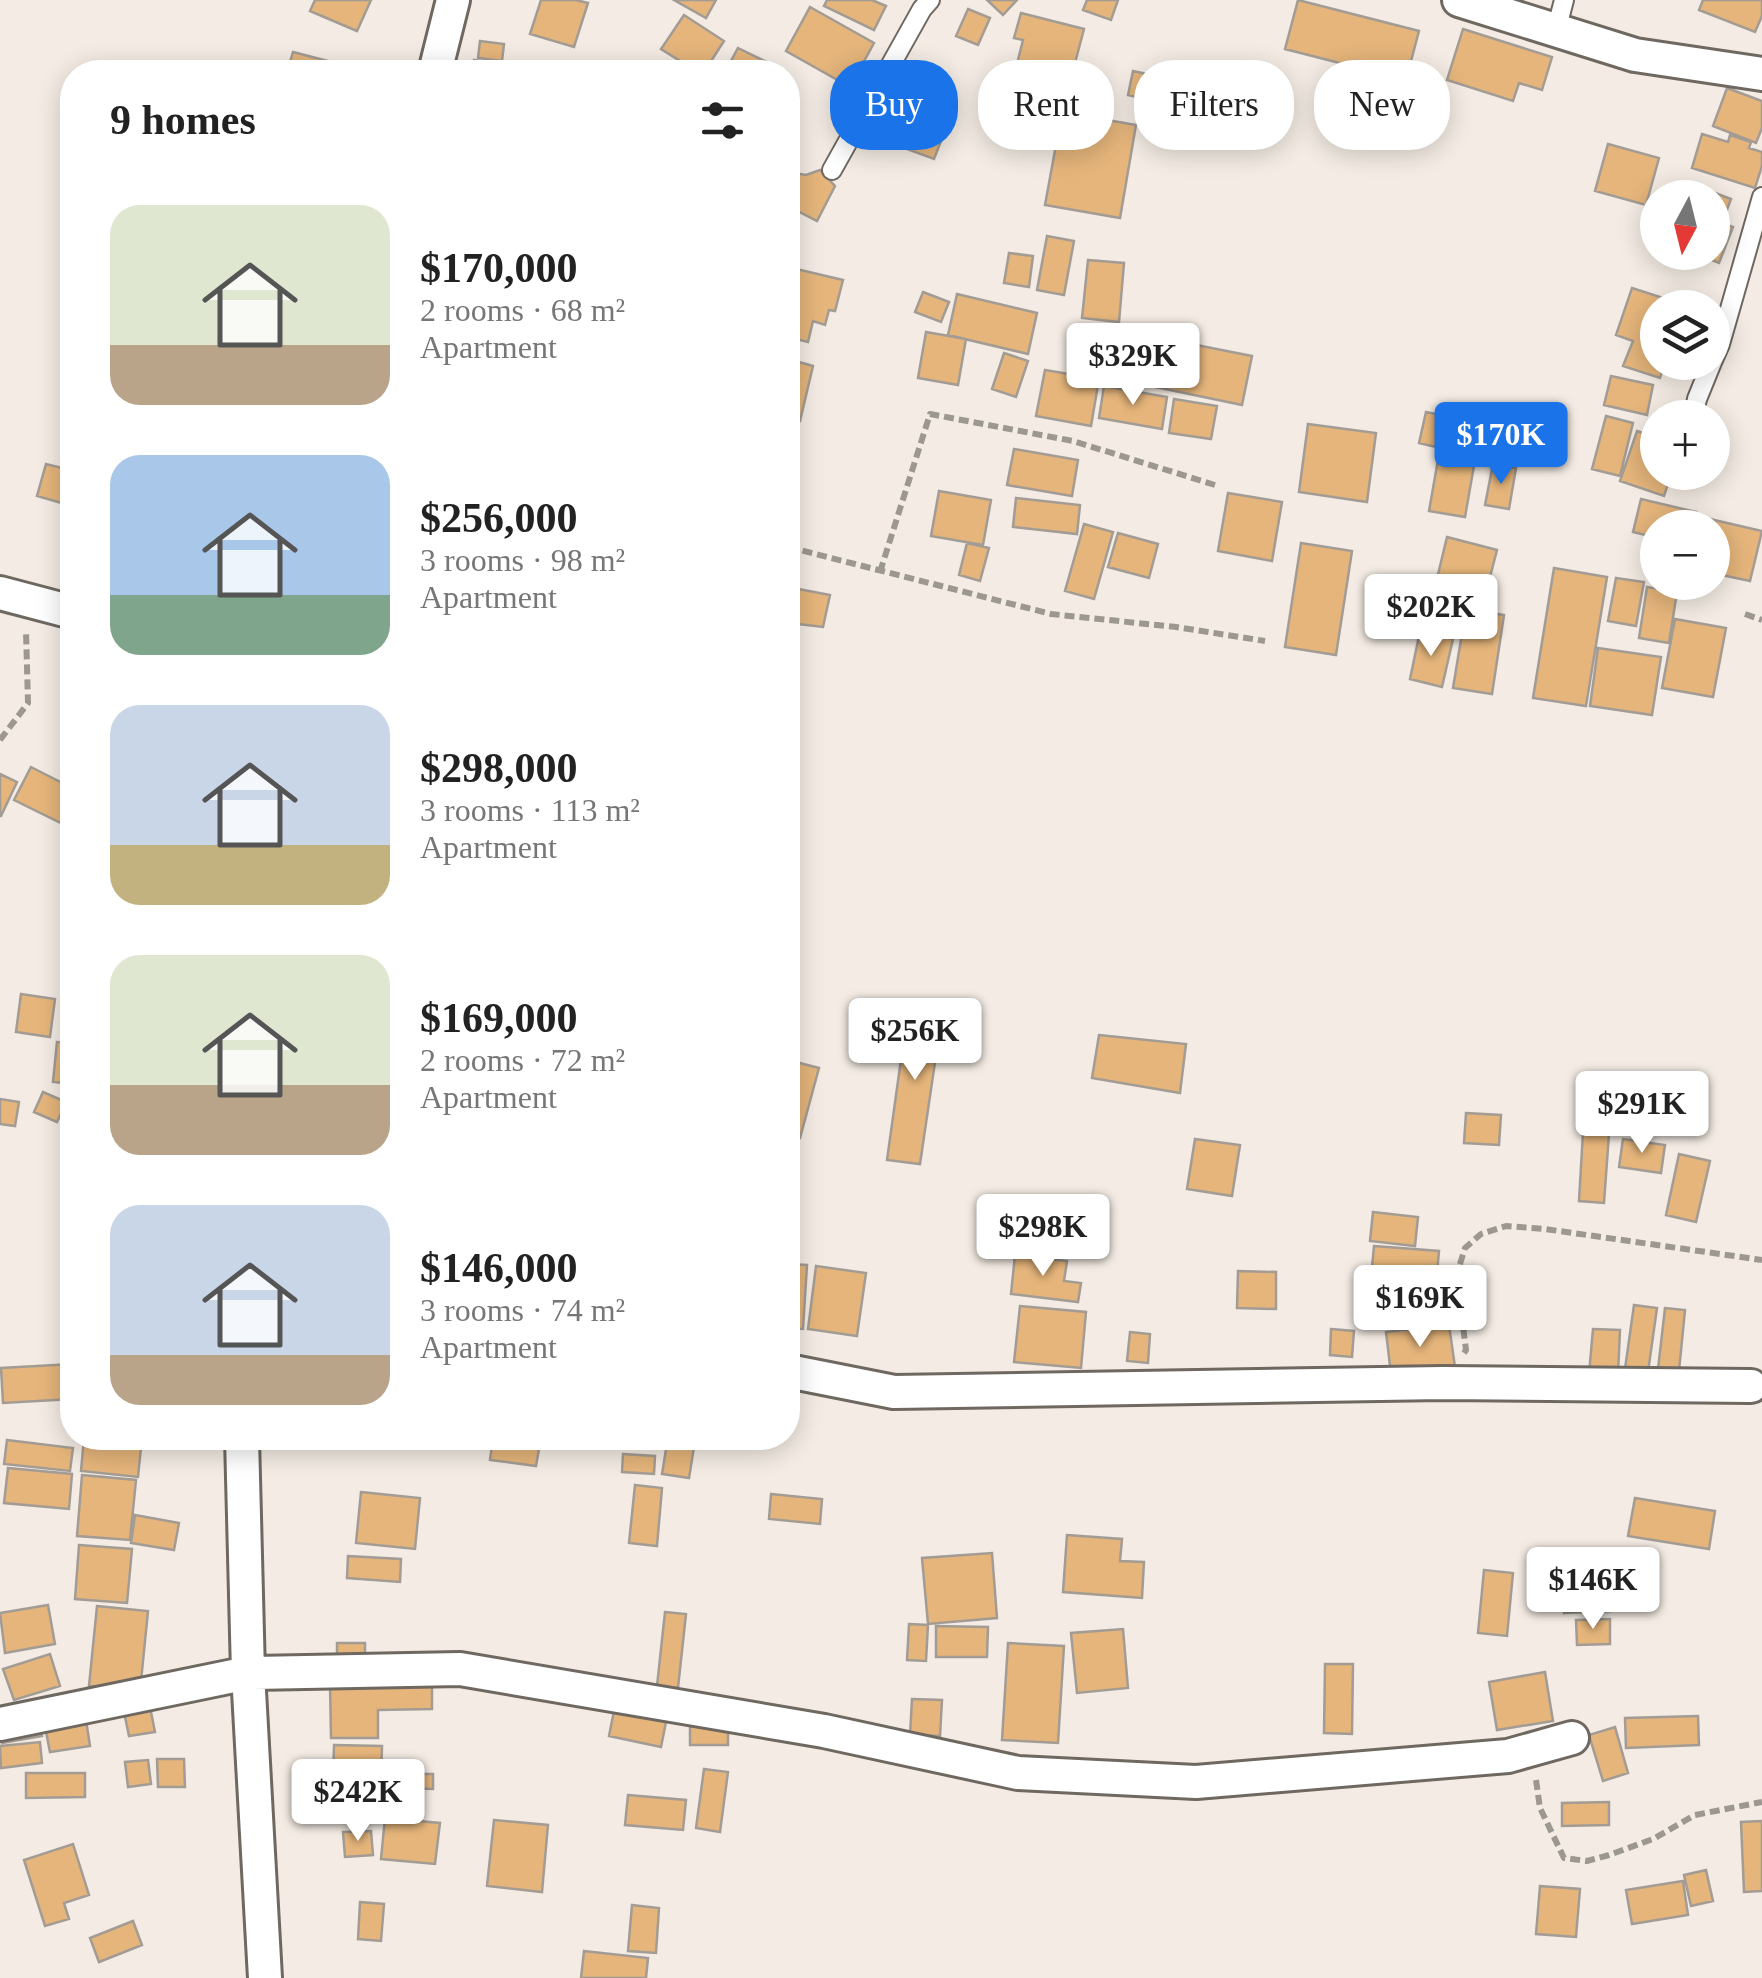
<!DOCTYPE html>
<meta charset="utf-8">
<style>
:root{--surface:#fff;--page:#f6f6f6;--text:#222;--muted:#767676;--accent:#1a73e8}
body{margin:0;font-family:"Times New Roman",serif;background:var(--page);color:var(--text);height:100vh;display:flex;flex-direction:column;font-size:38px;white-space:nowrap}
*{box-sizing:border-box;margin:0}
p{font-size:32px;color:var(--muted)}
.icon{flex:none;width:55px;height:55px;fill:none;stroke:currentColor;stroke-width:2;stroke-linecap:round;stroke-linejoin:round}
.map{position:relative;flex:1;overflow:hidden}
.drawer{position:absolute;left:60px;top:60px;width:740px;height:1390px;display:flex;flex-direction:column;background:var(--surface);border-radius:40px;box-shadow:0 5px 25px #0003}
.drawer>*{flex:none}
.banner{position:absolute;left:830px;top:60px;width:780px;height:90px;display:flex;gap:20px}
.needle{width:65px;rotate:187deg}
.tools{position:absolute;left:1640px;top:180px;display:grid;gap:20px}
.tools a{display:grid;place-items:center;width:90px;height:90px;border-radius:50%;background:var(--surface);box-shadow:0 5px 25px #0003;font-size:50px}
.price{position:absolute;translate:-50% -85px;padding:0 22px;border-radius:10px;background:#fff;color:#222;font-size:32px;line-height:65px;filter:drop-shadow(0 2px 5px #0008)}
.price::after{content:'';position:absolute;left:50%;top:60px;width:30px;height:22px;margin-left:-15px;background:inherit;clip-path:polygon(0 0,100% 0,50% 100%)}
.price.active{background:var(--accent);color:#fff}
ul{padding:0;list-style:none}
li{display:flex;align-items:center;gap:30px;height:250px;padding:0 50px}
li span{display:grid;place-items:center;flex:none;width:280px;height:200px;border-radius:30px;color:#555}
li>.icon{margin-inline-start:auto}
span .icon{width:120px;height:120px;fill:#fffc;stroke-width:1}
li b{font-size:42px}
h2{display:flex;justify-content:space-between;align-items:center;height:120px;padding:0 50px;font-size:42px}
.tag{padding:0 35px;border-radius:40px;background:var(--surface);box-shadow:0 5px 25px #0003;font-size:35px;line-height:90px}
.tag.active{background:var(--accent);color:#fff}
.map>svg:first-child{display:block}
.building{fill:#e5b57b;stroke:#a39c94;stroke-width:2.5}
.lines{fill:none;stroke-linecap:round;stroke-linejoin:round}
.service-casing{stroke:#6e6861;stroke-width:22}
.minor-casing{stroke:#6e6861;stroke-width:38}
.path{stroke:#9c9791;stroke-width:6;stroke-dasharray:10 5;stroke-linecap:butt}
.service{stroke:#fff;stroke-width:18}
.minor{stroke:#fff;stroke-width:32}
</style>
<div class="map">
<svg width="1762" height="1978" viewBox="0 0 1762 1978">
<rect width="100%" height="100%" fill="#f4ece4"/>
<path class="building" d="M315 0H371L357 31 310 11Z
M541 0H576L588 3 574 47 530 34Z
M674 0H716L706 18Z
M827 0H872L886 6 874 30 824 6Z
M987 0H1017L1003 15Z
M1087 0H1118L1111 20 1083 10Z
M1298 0 1419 31 1406 80 1285 49Z
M1703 0H1762V16L1755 32 1699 10Z
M810 7 874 43 850 87 786 51Z
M968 9 990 18 978 45 956 36Z
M1021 13 1084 29 1071 78 1017 64 1023 40 1014 38Z
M684 15 724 41 704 72H698L661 49Z
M1463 29 1552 57 1542 90 1519 83 1513 101 1447 80Z
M480 41 504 44 502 61 478 58Z
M738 48 787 72H725Z
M293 52 343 65 341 72H287Z
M474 60 512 67V72L473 71Z
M666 63 692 72H663Z
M1133 71 1221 90 1215 115 1128 95Z
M911 79 937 89 933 100 954 108 934 159 888 142Z
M1727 88 1762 101V128L1756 143 1713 126Z
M1062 112 1136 125 1120 218 1045 205Z
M1702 134 1728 142 1730 135 1751 142 1749 148 1762 152V166L1755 188 1692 168Z
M1608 144 1659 158 1646 205 1595 191Z
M820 170 835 186 817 221 788 206V172L806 175Z
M1689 183 1731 199 1722 223 1733 227 1719 263 1691 252H1712V198H1683Z
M1047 236 1074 241 1064 295 1037 290Z
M1009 253 1033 256 1029 287 1004 283Z
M1088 260 1124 263 1119 322 1082 318Z
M792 268 843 280 835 311 829 310 825 325 813 321 808 342 788 337V286Z
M1632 288 1685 305 1684 308H1658V362H1665L1660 378 1623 366 1633 341 1616 335Z
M923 292 949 302 941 322 915 312Z
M957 294 1037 313 1028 354 948 335Z
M926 332 966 339 958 385 918 378Z
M1151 336 1252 356 1242 405 1141 384Z
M1004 353 1028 361 1016 397 992 389Z
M788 359 813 366 800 421 788 418Z
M1045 370 1099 379 1091 426 1036 416Z
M1611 376 1653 385 1647 415 1604 405Z
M1104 386 1167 397 1162 429 1099 418Z
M1174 399 1217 406 1211 439 1169 433Z
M1426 412 1478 423 1470 455 1419 443Z
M1606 416 1633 423 1620 476 1592 469Z
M1308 424 1376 433 1367 502 1299 492Z
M72 429V506L37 496 46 464 62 468Z
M1637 431 1658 438V472H1672L1664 496 1620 481Z
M1014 449 1078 460 1072 496 1007 485Z
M1439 454 1475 460 1465 517 1429 511Z
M1493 464 1516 468 1509 509 1485 505Z
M939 491 991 500 983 545 931 536Z
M1228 493 1282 502 1272 561 1218 551Z
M1016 498 1080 505 1077 534 1013 527Z
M1641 499 1696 512 1692 528H1658V538L1633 532Z
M1710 519 1762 531 1750 581 1712 573V528H1708Z
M1084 524 1113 532 1094 599 1065 591Z
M1118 533 1158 544 1149 578 1108 567Z
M1447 537 1497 550 1483 604 1434 591Z
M967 543 989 548 980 581 959 575Z
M1301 543 1352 551 1336 655 1285 647Z
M1554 568 1607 577 1586 706 1533 698Z
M1616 578 1644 582 1636 626 1608 621Z
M788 587 830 595 823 627 788 623Z
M1647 587 1677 592 1669 643 1639 638Z
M1466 609 1504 615 1492 694 1453 688Z
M1675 619 1726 628 1713 697 1662 688Z
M1420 631 1453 639 1442 687 1410 679Z
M1598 648 1661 657 1652 715 1590 706Z
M31 767 72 788 71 828 14 800Z
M0 774 17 782 1 816H0Z
M21 994 55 999 50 1037 16 1032Z
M909 1002 943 1008 920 1164 887 1160Z
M1099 1035 1186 1044 1180 1093 1092 1078Z
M57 1042 72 1044V1084L53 1082Z
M788 1060 819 1068 800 1138 788 1135Z
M43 1092 66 1102 57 1122 34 1112Z
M0 1099 19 1102 15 1126 0 1124Z
M1466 1113 1501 1115 1499 1145 1464 1143Z
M1583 1132 1609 1134 1604 1203 1579 1201Z
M1195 1139 1240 1145 1232 1196 1187 1189Z
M1623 1139 1665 1145 1661 1173 1619 1167Z
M1679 1154 1710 1161 1696 1222 1666 1215Z
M1070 1209 1098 1211 1094 1254 1032 1249 1035 1215 1069 1218Z
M1373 1212 1418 1217 1415 1246 1370 1241Z
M1374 1246 1439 1251 1436 1284 1371 1278Z
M1015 1255 1067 1261 1064 1281 1081 1283 1078 1302 1011 1294Z
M788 1264 807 1265 803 1329 788 1328Z
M816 1266 866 1273 857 1336 808 1329Z
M1238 1271 1276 1272V1309L1237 1308Z
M1634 1305 1657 1308 1648 1372 1625 1369Z
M1020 1306 1086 1312 1081 1368 1014 1362Z
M1665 1308 1685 1310 1679 1371 1658 1369Z
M1449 1325 1455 1367 1391 1374 1386 1332Z
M1331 1329 1354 1331 1352 1357 1330 1355Z
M1593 1329 1620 1330 1618 1375 1589 1374Z
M1130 1332 1150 1334 1148 1363 1127 1361Z
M72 1364V1399L3 1403 1 1368Z
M84 1438H142L138 1477 81 1471Z
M313 1438H363L362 1446Z
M428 1438H463L462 1448 428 1445Z
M493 1438H541L536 1466 490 1460Z
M7 1440 73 1448 70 1471 4 1464Z
M667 1443 694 1447 689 1478 662 1474Z
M623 1454 655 1456 654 1474 622 1472Z
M8 1468 72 1474 69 1509 4 1503Z
M82 1475 136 1480 130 1540 77 1536Z
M635 1485 662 1488 657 1546 629 1543Z
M361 1492 420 1498 415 1549 356 1543Z
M771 1494 822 1499 820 1524 769 1519Z
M1635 1498 1715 1511 1709 1549 1628 1536Z
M135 1515 179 1523 174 1550 131 1543Z
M1067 1535 1122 1539 1120 1561 1144 1562 1142 1598 1063 1592Z
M79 1545 132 1549 127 1603 75 1599Z
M992 1553 997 1618 928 1624 922 1558Z
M348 1556 401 1559 400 1582 347 1578Z
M1608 1560 1610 1611 1564 1613 1562 1562Z
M1484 1570 1513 1573 1507 1636 1478 1633Z
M48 1605 55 1644 5 1653 0 1613Z
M97 1606 148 1611 140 1691 89 1686Z
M665 1612 686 1614 678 1688 657 1686Z
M1610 1619V1644L1577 1645 1576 1620Z
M909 1624 928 1625 926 1661 907 1660Z
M936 1626 988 1627 987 1657H936Z
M1123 1629 1128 1688 1077 1693 1071 1633Z
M337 1643H365V1662L337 1663Z
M1008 1643 1064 1646 1058 1743 1002 1740Z
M50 1654 60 1686 14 1700 3 1669Z
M1325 1664H1353L1352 1734 1324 1733Z
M1545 1672 1553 1721 1497 1730 1489 1682Z
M330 1683H432V1709L378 1710V1738H331Z
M912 1699 942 1700 940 1736 910 1735Z
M150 1707 155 1732 129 1736 124 1712Z
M614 1711 666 1722 661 1747 609 1736Z
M1698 1716 1699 1745 1626 1748 1625 1718Z
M86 1720 90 1746 50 1752 45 1727Z
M40 1724 42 1736 2 1743 0 1731Z
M690 1724H728V1745H690Z
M1615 1727 1628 1773 1603 1781 1589 1735Z
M40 1742 42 1763 1 1768 0 1746Z
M334 1745 382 1746 381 1784H333Z
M157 1759H184L185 1787H158Z
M148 1760 151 1784 128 1787 125 1762Z
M704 1769 728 1772 720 1832 696 1828Z
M26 1773H85V1797L26 1798Z
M408 1774H433V1789L408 1788Z
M628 1795 686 1800 683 1830 625 1825Z
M1609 1802V1825L1562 1826V1803Z
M385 1818 440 1823 435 1864 381 1859Z
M494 1820 548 1825 542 1892 487 1886Z
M1762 1821V1891L1744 1892 1741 1822Z
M371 1831 373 1855 345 1857 343 1832Z
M73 1844 89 1895 64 1903 69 1919 45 1926 24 1860Z
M1706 1870 1713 1901 1691 1906 1684 1875Z
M1683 1881 1688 1915 1632 1924 1626 1890Z
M1540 1886 1580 1889 1576 1937 1536 1934Z
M360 1902 384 1904 381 1941 358 1939Z
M632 1905 659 1908 656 1953 628 1951Z
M133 1921 142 1945 99 1962 90 1938Z
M584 1951 648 1958 646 1978H581Z"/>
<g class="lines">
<defs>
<path id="service" d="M1556 31 1564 0
M832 170 922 9 930 0
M1712 362 1720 344 1762 197
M1693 418 1697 399 1712 362"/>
<path id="minor" d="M1459 0 1635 55 1762 74
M435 72 453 0
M0 593 72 612
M788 1371 894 1392 1443 1383 1751 1386
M242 1438 248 1673 265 1978
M0 1724 248 1673 460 1669 824 1731 1018 1773 1196 1782 1508 1756 1572 1738"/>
</defs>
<use href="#service" class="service-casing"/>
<use href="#minor" class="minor-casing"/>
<path class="path" d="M788 547 1051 614 1176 627 1265 641
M880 572 930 414 1073 441 1215 485
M1745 614 1762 620
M0 740 28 703 26 631
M1464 1353 1466 1350 1461 1310 1459 1267 1465 1248 1481 1234 1506 1226 1545 1229 1762 1260
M1536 1780 1540 1808 1564 1858 1587 1861 1609 1855 1653 1839 1695 1815 1762 1802"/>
<use href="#service" class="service"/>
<use href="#minor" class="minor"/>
</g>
</svg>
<div class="tools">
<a><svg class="needle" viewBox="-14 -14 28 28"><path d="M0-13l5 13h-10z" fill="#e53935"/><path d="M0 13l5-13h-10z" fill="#767676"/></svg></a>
<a><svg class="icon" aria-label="layers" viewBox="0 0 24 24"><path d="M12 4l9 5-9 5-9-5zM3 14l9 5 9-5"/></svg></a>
<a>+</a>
<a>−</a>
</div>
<b class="price" style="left:1133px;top:408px">$329K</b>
<b class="price active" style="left:1501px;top:487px">$170K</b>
<b class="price" style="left:1431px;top:659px">$202K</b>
<b class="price" style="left:915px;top:1083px">$256K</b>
<b class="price" style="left:1642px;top:1156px">$291K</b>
<b class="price" style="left:1043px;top:1279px">$298K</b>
<b class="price" style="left:1420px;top:1350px">$169K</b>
<b class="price" style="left:1593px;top:1632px">$146K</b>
<b class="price" style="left:358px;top:1844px">$242K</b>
<div class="banner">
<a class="tag active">Buy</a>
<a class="tag">Rent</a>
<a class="tag">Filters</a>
<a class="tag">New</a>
</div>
<section class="drawer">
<h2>9 homes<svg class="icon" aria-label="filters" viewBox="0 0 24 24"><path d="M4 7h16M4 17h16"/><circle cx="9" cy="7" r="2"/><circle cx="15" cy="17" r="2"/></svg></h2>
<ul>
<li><span style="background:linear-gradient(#dfe7d0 70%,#b9a48a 0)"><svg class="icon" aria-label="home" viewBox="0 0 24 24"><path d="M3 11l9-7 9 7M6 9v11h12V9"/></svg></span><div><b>$170,000</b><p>2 rooms · 68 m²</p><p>Apartment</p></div></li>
<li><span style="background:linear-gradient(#a9c7e8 70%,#7fa58c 0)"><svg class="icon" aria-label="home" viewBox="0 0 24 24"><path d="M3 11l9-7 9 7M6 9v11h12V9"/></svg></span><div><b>$256,000</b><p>3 rooms · 98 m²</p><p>Apartment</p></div></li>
<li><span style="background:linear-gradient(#c9d6e8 70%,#c2b280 0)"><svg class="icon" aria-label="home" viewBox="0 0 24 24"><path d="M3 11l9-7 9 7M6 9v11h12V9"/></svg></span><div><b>$298,000</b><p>3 rooms · 113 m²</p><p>Apartment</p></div></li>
<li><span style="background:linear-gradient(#dfe7d0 65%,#b9a48a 0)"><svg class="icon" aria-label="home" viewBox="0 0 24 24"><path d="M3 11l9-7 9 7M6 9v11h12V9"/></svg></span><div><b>$169,000</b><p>2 rooms · 72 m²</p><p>Apartment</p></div></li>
<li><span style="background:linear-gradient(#c9d6e8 75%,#b9a48a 0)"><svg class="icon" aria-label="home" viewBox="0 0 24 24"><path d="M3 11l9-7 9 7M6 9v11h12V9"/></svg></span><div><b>$146,000</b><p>3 rooms · 74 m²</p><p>Apartment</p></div></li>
</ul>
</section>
</div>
